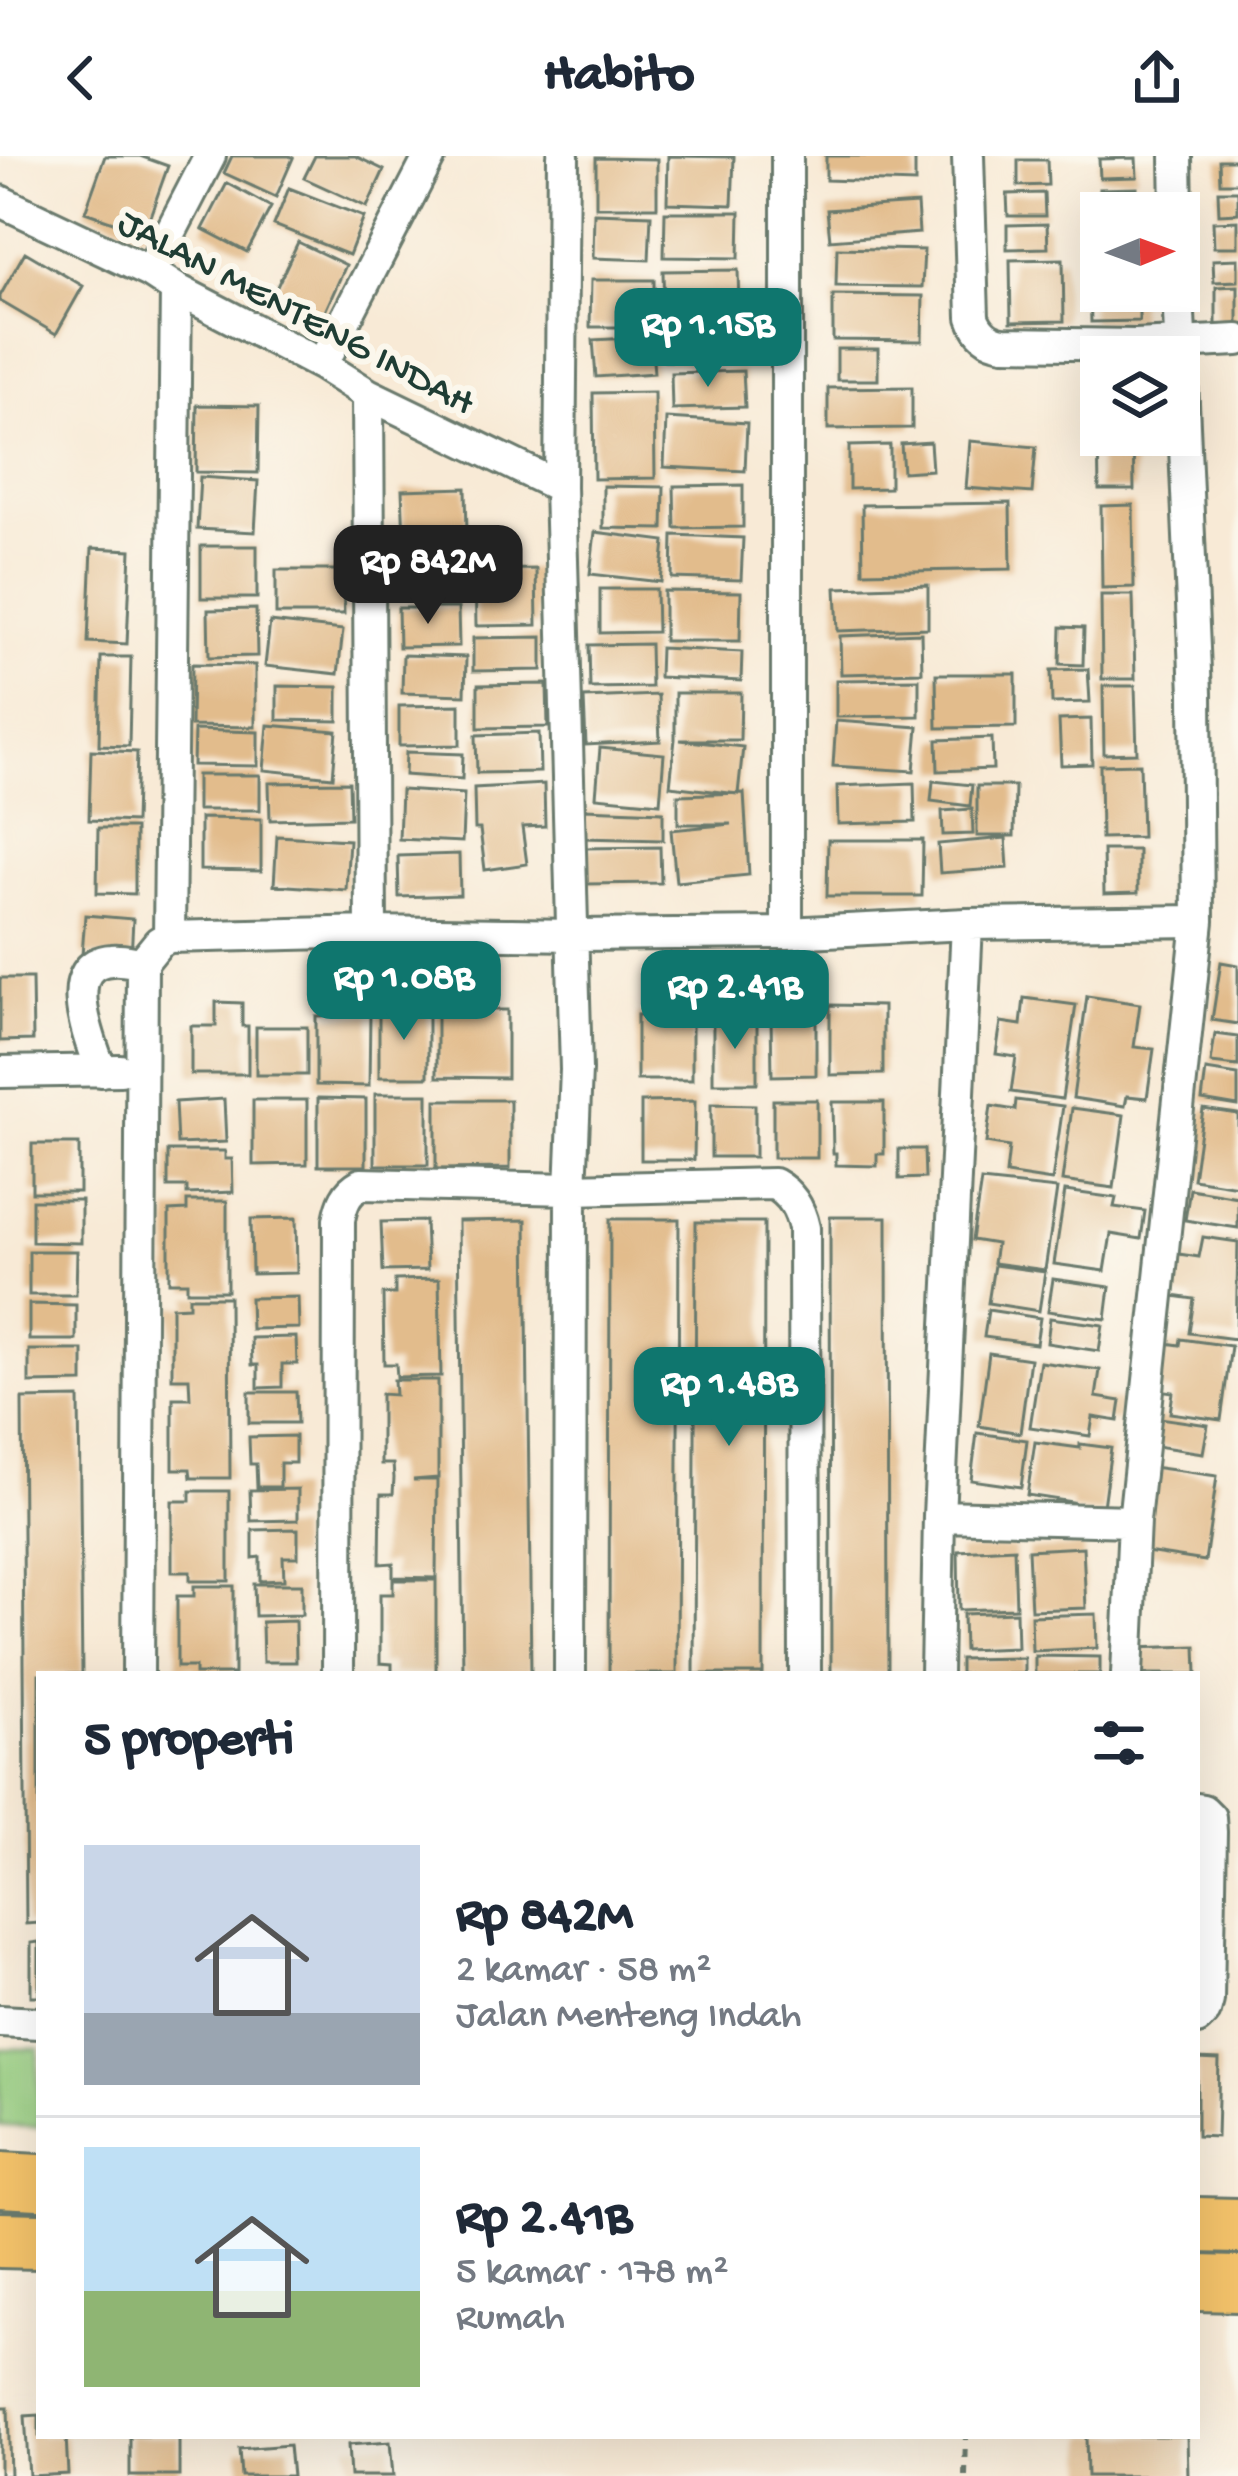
<!DOCTYPE html>
<html lang="id">
<meta charset="utf-8">
<style>
:root{--surface:#fff;--page:#f6f6f7;--text:#1f2937;--muted:#747a83;--line:#e0e1e3;--accent:#0f766e}
body{margin:0;font-family:"Gochi Hand",sans-serif;background:var(--page);color:var(--text);height:100vh;display:flex;flex-direction:column;font-size:45px;white-space:nowrap}
*{box-sizing:border-box;margin:0}
p{font-size:39px;color:var(--muted)}
.icon{flex:none;width:66px;height:66px;fill:none;stroke:currentColor;stroke-width:2;stroke-linecap:round;stroke-linejoin:round}
.map{position:relative;flex:1;overflow:hidden}
.drawer{position:absolute;left:36px;top:1515px;width:1164px;height:768px;display:flex;flex-direction:column;background:var(--surface);border-radius:0px;box-shadow:0 12px 48px #0002}
.drawer>*{flex:none}
.needle{width:78px;rotate:89deg}
.fabs{position:absolute;left:1080px;top:36px;display:grid;gap:24px}
.fabs a{display:grid;place-items:center;width:120px;height:120px;border-radius:0px;background:var(--surface);box-shadow:0 12px 48px #0002;font-size:60px}
.price{position:absolute;translate:-50% -102px;padding:0 27px;border-radius:24px;background:var(--accent);color:#fff;font-size:39px;line-height:78px;filter:drop-shadow(0 3px 6px #0008)}
.price::after{content:'';position:absolute;left:50%;top:72px;width:36px;height:27px;margin-left:-18px;background:inherit;clip-path:polygon(0 0,100% 0,50% 100%)}
.price.on{background:#222;color:#fff}
ul{padding:0;list-style:none}
li{display:flex;align-items:center;gap:36px;height:300px;padding:0 48px}
li+li{border-top:3px solid var(--line)}
li span{display:grid;place-items:center;flex:none;width:336px;height:240px;border-radius:0px;color:#555}
li>.icon{margin-inline-start:auto}
span .icon{width:144px;height:144px;fill:#fffc;stroke-width:1}
li b{font-size:51px}
h2{display:flex;justify-content:space-between;align-items:center;height:144px;padding:0 48px;font-size:51px}
header{display:flex;justify-content:space-between;align-items:center;height:156px;padding:0 48px;background:var(--surface);font-size:54px;font-weight:700}
.map>svg:first-child{display:block}
.green{fill:#94cc7e;stroke:#5a8459;stroke-width:3}
.building{fill:#e2bc8c}
.lines{fill:none;stroke-linecap:round;stroke-linejoin:round}
.minor-casing{stroke:#6b7a6d;stroke-width:36}
.motorway-casing{stroke:#6b7a6d;stroke-width:60}
.path{stroke:#6b7a6d;stroke-width:6;stroke-dasharray:9 9;stroke-linecap:butt}
.minor{stroke:#fff;stroke-width:30}
.motorway{stroke:#f3c26a;stroke-width:54}
.labels{text-anchor:middle;stroke-width:12;stroke-linejoin:round;paint-order:stroke}
.street-label{font-size:39px;fill:#1f3d34;stroke:#fbf7ec}
</style>
<header><svg class="icon" aria-label="back" viewBox="0 0 24 24"><path d="M15 5l-7 7 7 7"/></svg>Habito<svg class="icon" aria-label="share" viewBox="0 0 24 24"><path d="M12 15V3M7 8l5-5 5 5M5 13v7h14v-7"/></svg></header>
<div class="map">
<svg width="1238" height="2320" viewBox="0 0 1238 2320">
<rect width="100%" height="100%" fill="#fbf7ec"/>
<filter id="ink" filterUnits="userSpaceOnUse"><feTurbulence type="fractalNoise" baseFrequency=".00833" numOctaves="2"/><feDisplacementMap in="SourceGraphic" scale="24" xChannelSelector="R" yChannelSelector="G"/><feConvolveMatrix kernelMatrix="1 2 1 2 8 2 1 2 1" color-interpolation-filters="sRGB"/></filter>
<filter id="wash" filterUnits="userSpaceOnUse"><feTurbulence type="fractalNoise" baseFrequency=".004" numOctaves="4" result="noise"/><feDisplacementMap in="SourceGraphic" scale="48" xChannelSelector="R" yChannelSelector="G"/><feGaussianBlur stdDeviation="2.7" result="paint"/><feColorMatrix in="noise" values="0 0 0 0 0 0 0 0 0 0 0 0 0 0 0 0 0 1.4 0 .05"/><feComposite in="paint" operator="in"/></filter>
<g filter="url(#wash)">
<rect width="100%" height="100%" fill="#f8ead6"/>
<path class="green" d="M0 1893H39V1971L0 1970Z"/>
<g id="blocks">
<path class="building" d="M105 0H140L168 10 144 77 85 56Z
M232 0H289L293 2 276 41 224 17Z
M315 0H355L384 14 367 51 304 22Z
M668 0 734 1 732 49 667 47Z
M826 0H915V27L826 24Z
M596 2 657 3V51H596Z
M1136 2 1137 21 1100 22 1099 3Z
M1018 4H1047L1048 29 1018 30Z
M1219 4H1238V27H1220Z
M227 27 271 51 247 96 203 73Z
M289 32 364 61 349 99 274 69Z
M1137 32V57H1100L1099 33Z
M1218 35H1238V57L1219 58Z
M1044 37 1045 60H1008L1007 38Z
M917 48 919 77 830 84 827 54Z
M665 56H740L739 102 664 101Z
M594 57 651 59 649 104 593 102Z
M1238 65V91H1214L1213 66Z
M1047 68 1048 92 1007 93V69Z
M298 86 346 109 322 162 273 139Z
M837 92 924 94 922 131 836 130Z
M25 96 83 130 56 178 0 145V140Z
M1063 103 1064 165 1011 166 1010 104Z
M1238 103V125L1214 126 1213 104Z
M738 114 739 151 664 152 663 115Z
M591 124H654V171H590Z
M1238 130V168L1216 169V131Z
M1101 131V135H1139V165L1091 166 1090 132Z
M833 139 923 140 922 185 833 184Z
M744 160V205H665V161Z
M651 181 654 217 596 221 593 184Z
M837 193H878V224H837Z
M743 215 745 251 672 253 671 217Z
M912 231V272L828 273V232Z
M654 236 655 322 594 323 593 237Z
M197 249 259 250 258 317 196 316Z
M666 262 747 267 745 315 664 311Z
M1098 279H1133L1134 334H1099Z
M970 285 1036 291 1032 337 966 332Z
M930 286 932 314 903 316 901 288Z
M890 289V332L849 333V290Z
M200 321 258 325 255 376 197 373Z
M743 329V371L675 372 674 330Z
M603 330 664 331 663 373 603 372Z
M466 332 467 379 404 382 402 334Z
M1010 347 1011 413 863 416 862 349Z
M1133 349 1134 431 1102 432 1101 350Z
M595 376 665 385 661 426 590 418Z
M673 379 743 382 741 424 672 422Z
M201 390H257V442H201Z
M92 392 131 394 127 488 88 486Z
M415 395 461 398 458 447 413 444Z
M536 413 537 469 476 470 475 414Z
M276 414H343L344 458H276Z
M928 429V472L838 475 836 432Z
M600 433H656L657 476 600 477Z
M664 435 741 436 740 485H664Z
M1101 439H1133L1135 523H1102Z
M398 452H458L459 490 399 491Z
M256 453 257 500 209 501 208 454Z
M270 466 343 474 338 518 265 510Z
M1061 471 1084 472 1083 509 1060 508Z
M921 477 922 516 841 518 840 480Z
M542 481V514L473 515V482Z
M650 488 651 531 590 532 589 489Z
M660 492 742 496 741 525 659 521Z
M403 499 466 501 465 539 402 537Z
M101 501H131L129 590 99 589Z
M192 508 255 509V571L191 570Z
M1088 513 1090 546 1052 547 1051 514Z
M936 518H1016V571L937 572Z
M919 523V560L836 561V524Z
M547 528 548 571 478 572V529Z
M277 530 338 531V565L277 564Z
M1103 530H1135L1137 597 1104 598Z
M675 537H741L740 584H680L743 591 738 638 670 630 675 583Z
M658 539 660 585 586 589 584 542Z
M460 549V589L399 590V550Z
M1091 563 1092 608 1061 609 1059 564Z
M836 565 918 571 914 615 833 610Z
M268 569 337 575 333 621 264 614Z
M194 574 258 576V610L193 609Z
M539 577 540 616 477 617 476 579Z
M992 582 993 613 938 615 937 584Z
M600 592 664 598 660 647 596 641Z
M91 594 137 596 135 666 89 664Z
M406 596 463 598 462 623 405 619Z
M1140 608 1142 681 1101 682 1100 609Z
M197 619H260V654H197Z
M933 625 972 629 970 650 931 645Z
M349 626 350 662 270 664 269 627Z
M914 627 915 666 838 668 837 630Z
M544 628 545 670 522 671 527 708 485 714 480 673H475L474 632Z
M977 630H1015L1014 680H977Z
M401 634 464 638 462 686 399 683Z
M744 637 749 719 676 726 671 674 732 668H678V639Z
M584 653 663 656V684L583 682Z
M972 653 973 678 943 679 942 655Z
M200 662 261 663V715L200 714Z
M98 672H135V738L97 737Z
M277 680 349 684 346 734 274 729Z
M1006 682 1008 712 940 717 938 688Z
M828 684H923L922 740H827Z
M660 691 661 727 584 728V692Z
M1103 694H1138V737L1104 738Z
M459 698 460 739 399 741 398 700Z
M85 759 133 763 131 802 82 799Z
M1221 806 1238 809V868L1212 864Z
M0 822H32L33 884 0 885Z
M1087 840 1140 848 1134 891 1154 893 1147 942 1127 940 1125 950 1073 942Z
M1024 842 1076 849 1062 943 1011 936 1016 901 996 898 1001 866 1021 869Z
M216 846 242 847V870H248V918H191V870H216Z
M830 849 883 850V918L830 919Z
M379 853H428V921H379Z
M437 854H507V922L437 921Z
M692 858V924H637V859Z
M370 859 369 930 316 929V860Z
M771 860H816V919L772 920Z
M713 865H757V927H713Z
M256 871H307V919H256Z
M1215 878 1238 881V910L1211 907Z
M1206 914 1238 919V950L1202 944Z
M375 938H428V1009H375Z
M318 942 366 943V1010H318Z
M224 943 226 986 177 988 175 946Z
M253 944H307V1008L253 1009Z
M436 944H510V1012L436 1013Z
M773 944H817V1002H773Z
M1016 944 1063 950 1052 1025 1006 1018 1009 991 986 987 991 950 1015 954Z
M695 945 694 1004H641V946Z
M832 946H884V998H877V1010L836 1009V997H833Z
M711 948 755 949V1001H711Z
M1072 952 1124 959 1114 1032 1062 1025Z
M1203 953 1238 958V1030L1193 1023Z
M32 988H79V1036H32Z
M899 993H924L925 1022 899 1023Z
M168 995H225V1003H232L233 1036 187 1038V1031H168Z
M981 1025 1057 1033 1045 1114 993 1107 996 1088 972 1084Z
M1190 1033 1238 1041V1072L1185 1064Z
M1065 1035 1116 1042 1114 1051 1145 1055 1141 1083 1111 1078 1105 1115 1054 1108Z
M32 1044H81V1087L32 1086Z
M187 1045H227V1135H187V1126H169V1055L187 1054Z
M830 1061H887L888 1518H831Z
M296 1062 297 1117 252 1118 251 1063Z
M610 1063H679L677 1518H609Z
M526 1064 531 1518H463L458 1065Z
M425 1065 427 1114 383 1115 381 1066Z
M696 1066H764L763 1518H694Z
M1203 1081 1238 1086 1236 1183 1189 1177 1194 1143 1166 1139 1172 1097 1199 1101Z
M29 1095H77L76 1139H29Z
M994 1109 1045 1116 1039 1155 988 1147Z
M439 1123 441 1220 397 1221 396 1208H384L383 1138H395V1124Z
M1053 1123 1110 1131 1106 1163 1048 1155Z
M189 1141H229L230 1322H191L190 1313H173V1242H190L189 1222H172V1151L189 1150Z
M298 1141 299 1172 251 1173 250 1142Z
M29 1148 76 1149V1184H29Z
M988 1154 1040 1162 1036 1188 984 1181Z
M1050 1162 1103 1169 1099 1195 1047 1187Z
M296 1181 297 1208H282V1231L258 1232V1209H252L251 1182Z
M1181 1183 1231 1190 1221 1264 1170 1257 1173 1236 1152 1233 1159 1186 1180 1189Z
M29 1194H83V1226L29 1227Z
M989 1197 1030 1203 1020 1277 979 1270Z
M1040 1206 1100 1214 1096 1241 1121 1245 1118 1265 1093 1261 1090 1280 1030 1271Z
M394 1224H438V1322L413 1324H437L436 1422 393 1421V1407L380 1408 381 1338H393L394 1322 393 1308H381V1238L395 1239Z
M249 1236H296L297 1267H249Z
M79 1242 82 1518H39V1767L26 1768 22 1243Z
M1153 1261 1208 1269 1203 1297 1149 1289Z
M977 1277 1027 1284 1021 1331 971 1324Z
M295 1280V1307H280V1331H257L256 1308H250L249 1281Z
M1035 1286 1080 1292V1288L1111 1292 1102 1358 1071 1353 1072 1346 1027 1339Z
M1152 1311 1217 1320 1205 1405 1140 1395Z
M298 1333V1364L251 1365 250 1334Z
M190 1335H229V1425H190V1416H172V1345H190Z
M298 1373V1401H283L284 1424 260 1425V1401L253 1402V1374Z
M1083 1391 1086 1452 1031 1454 1028 1394Z
M1014 1392 1016 1452 959 1454 958 1395Z
M393 1424H436V1518H392V1508L380 1507V1438H393Z
M254 1428H302V1459L255 1460Z
M194 1430H234V1518H195V1511H177V1440H194Z
M1016 1456 1017 1492 964 1494 963 1458Z
M1096 1458 1097 1492 1032 1495 1031 1460Z
M295 1465 296 1506H263L262 1466Z
M1196 1490 1197 1518H1132L1133 1492Z
M1035 1500 1100 1501V1518H1035Z
M1024 1502V1518H960V1503Z
M39 1786V1840H31V1787Z
M1197 1903 1219 1904 1217 1981 1197 1980Z
M0 2251H8L10 2320H0Z
M39 2259V2280H66L68 2318 29 2320 25 2260Z
M130 2280H179V2320H130Z
M1086 2280H1187L1188 2320H1087Z
M390 2286 393 2320H350L348 2289Z
M289 2289 292 2320H241L239 2293Z"/>
</g>
</g>
<g filter="url(#ink)">
<use href="#blocks" fill-opacity="0" stroke="#6b7a6d" stroke-width="3"/>
<g class="lines">
<defs>
<path id="minor" d="M563 0 560 331 576 914 571 1033 570 1518
M968 0 973 161C978 176 988 185 1004 187L1136 189 1238 184
M1176 0 1177 57
M0 45 150 116 176 133 322 209 368 238 560 331
M150 116 210 0
M322 209 430 0
M368 238 371 776
M787 777V0
M169 781 176 133
M101 915C91 887 57 807 112 804 122 803 133 806 142 807
M0 916 120 914
M939 1360 1134 1365
M138 1518 142 807 159 786 169 781 371 776 575 779 787 777 967 768 1198 765
M338 1518 339 1064C342 1048 346 1036 361 1028L571 1033 774 1028C792 1038 800 1053 804 1072L805 1518
M936 1518 939 1360 967 768
M1127 1518 1134 1365 1198 765 1196 537 1178 135
M1197 1653 1203 1654 1210 1661 1211 1676 1208 1844 1205 1855 1197 1863
M0 1865 39 1867"/>
<path id="motorway" d="M0 2024 39 2026
M1197 2069 1238 2070
M0 2084 39 2085
M1197 2127 1238 2128"/>
</defs>
<use href="#minor" class="minor-casing"/>
<use href="#motorway" class="motorway-casing"/>
<path class="path" d="M965 2320 966 2280"/>
<use href="#minor" class="minor"/>
<use href="#motorway" class="motorway"/>
</g>
</g>
<g class="labels">
<g class="street-label">
<text transform="translate(298 153) rotate(28)" y="14">JALAN MENTENG INDAH</text>
</g>
</g>
</svg>
<div class="fabs">
<a><svg class="needle" viewBox="-14 -14 28 28"><path d="M0-13l5 13h-10z" fill="#e53935"/><path d="M0 13l5-13h-10z" fill="#747a83"/></svg></a>
<a><svg class="icon" aria-label="layers" viewBox="0 0 24 24"><path d="M12 4l9 5-9 5-9-5zM3 14l9 5 9-5"/></svg></a>
</div>
<b class="price" style="left:708px;top:234px">Rp 1.15B</b>
<b class="price on" style="left:428px;top:471px">Rp 842M</b>
<b class="price" style="left:404px;top:887px">Rp 1.08B</b>
<b class="price" style="left:735px;top:896px">Rp 2.41B</b>
<b class="price" style="left:729px;top:1293px">Rp 1.48B</b>
<section class="drawer">
<h2>5 properti<svg class="icon" aria-label="filters" viewBox="0 0 24 24"><path d="M4 7h16M4 17h16"/><circle cx="9" cy="7" r="2"/><circle cx="15" cy="17" r="2"/></svg></h2>
<ul>
<li><span style="background:linear-gradient(#c9d6e8 70%,#9aa5b1 0)"><svg class="icon" aria-label="home" viewBox="0 0 24 24"><path d="M3 11l9-7 9 7M6 9v11h12V9"/></svg></span><div><b>Rp 842M</b><p>2 kamar · 58 m²</p><p>Jalan Menteng Indah</p></div></li>
<li><span style="background:linear-gradient(#bfe0f5 60%,#8fb573 0)"><svg class="icon" aria-label="home" viewBox="0 0 24 24"><path d="M3 11l9-7 9 7M6 9v11h12V9"/></svg></span><div><b>Rp 2.41B</b><p>5 kamar · 178 m²</p><p>Rumah</p></div></li>
</ul>
</section>
</div>
